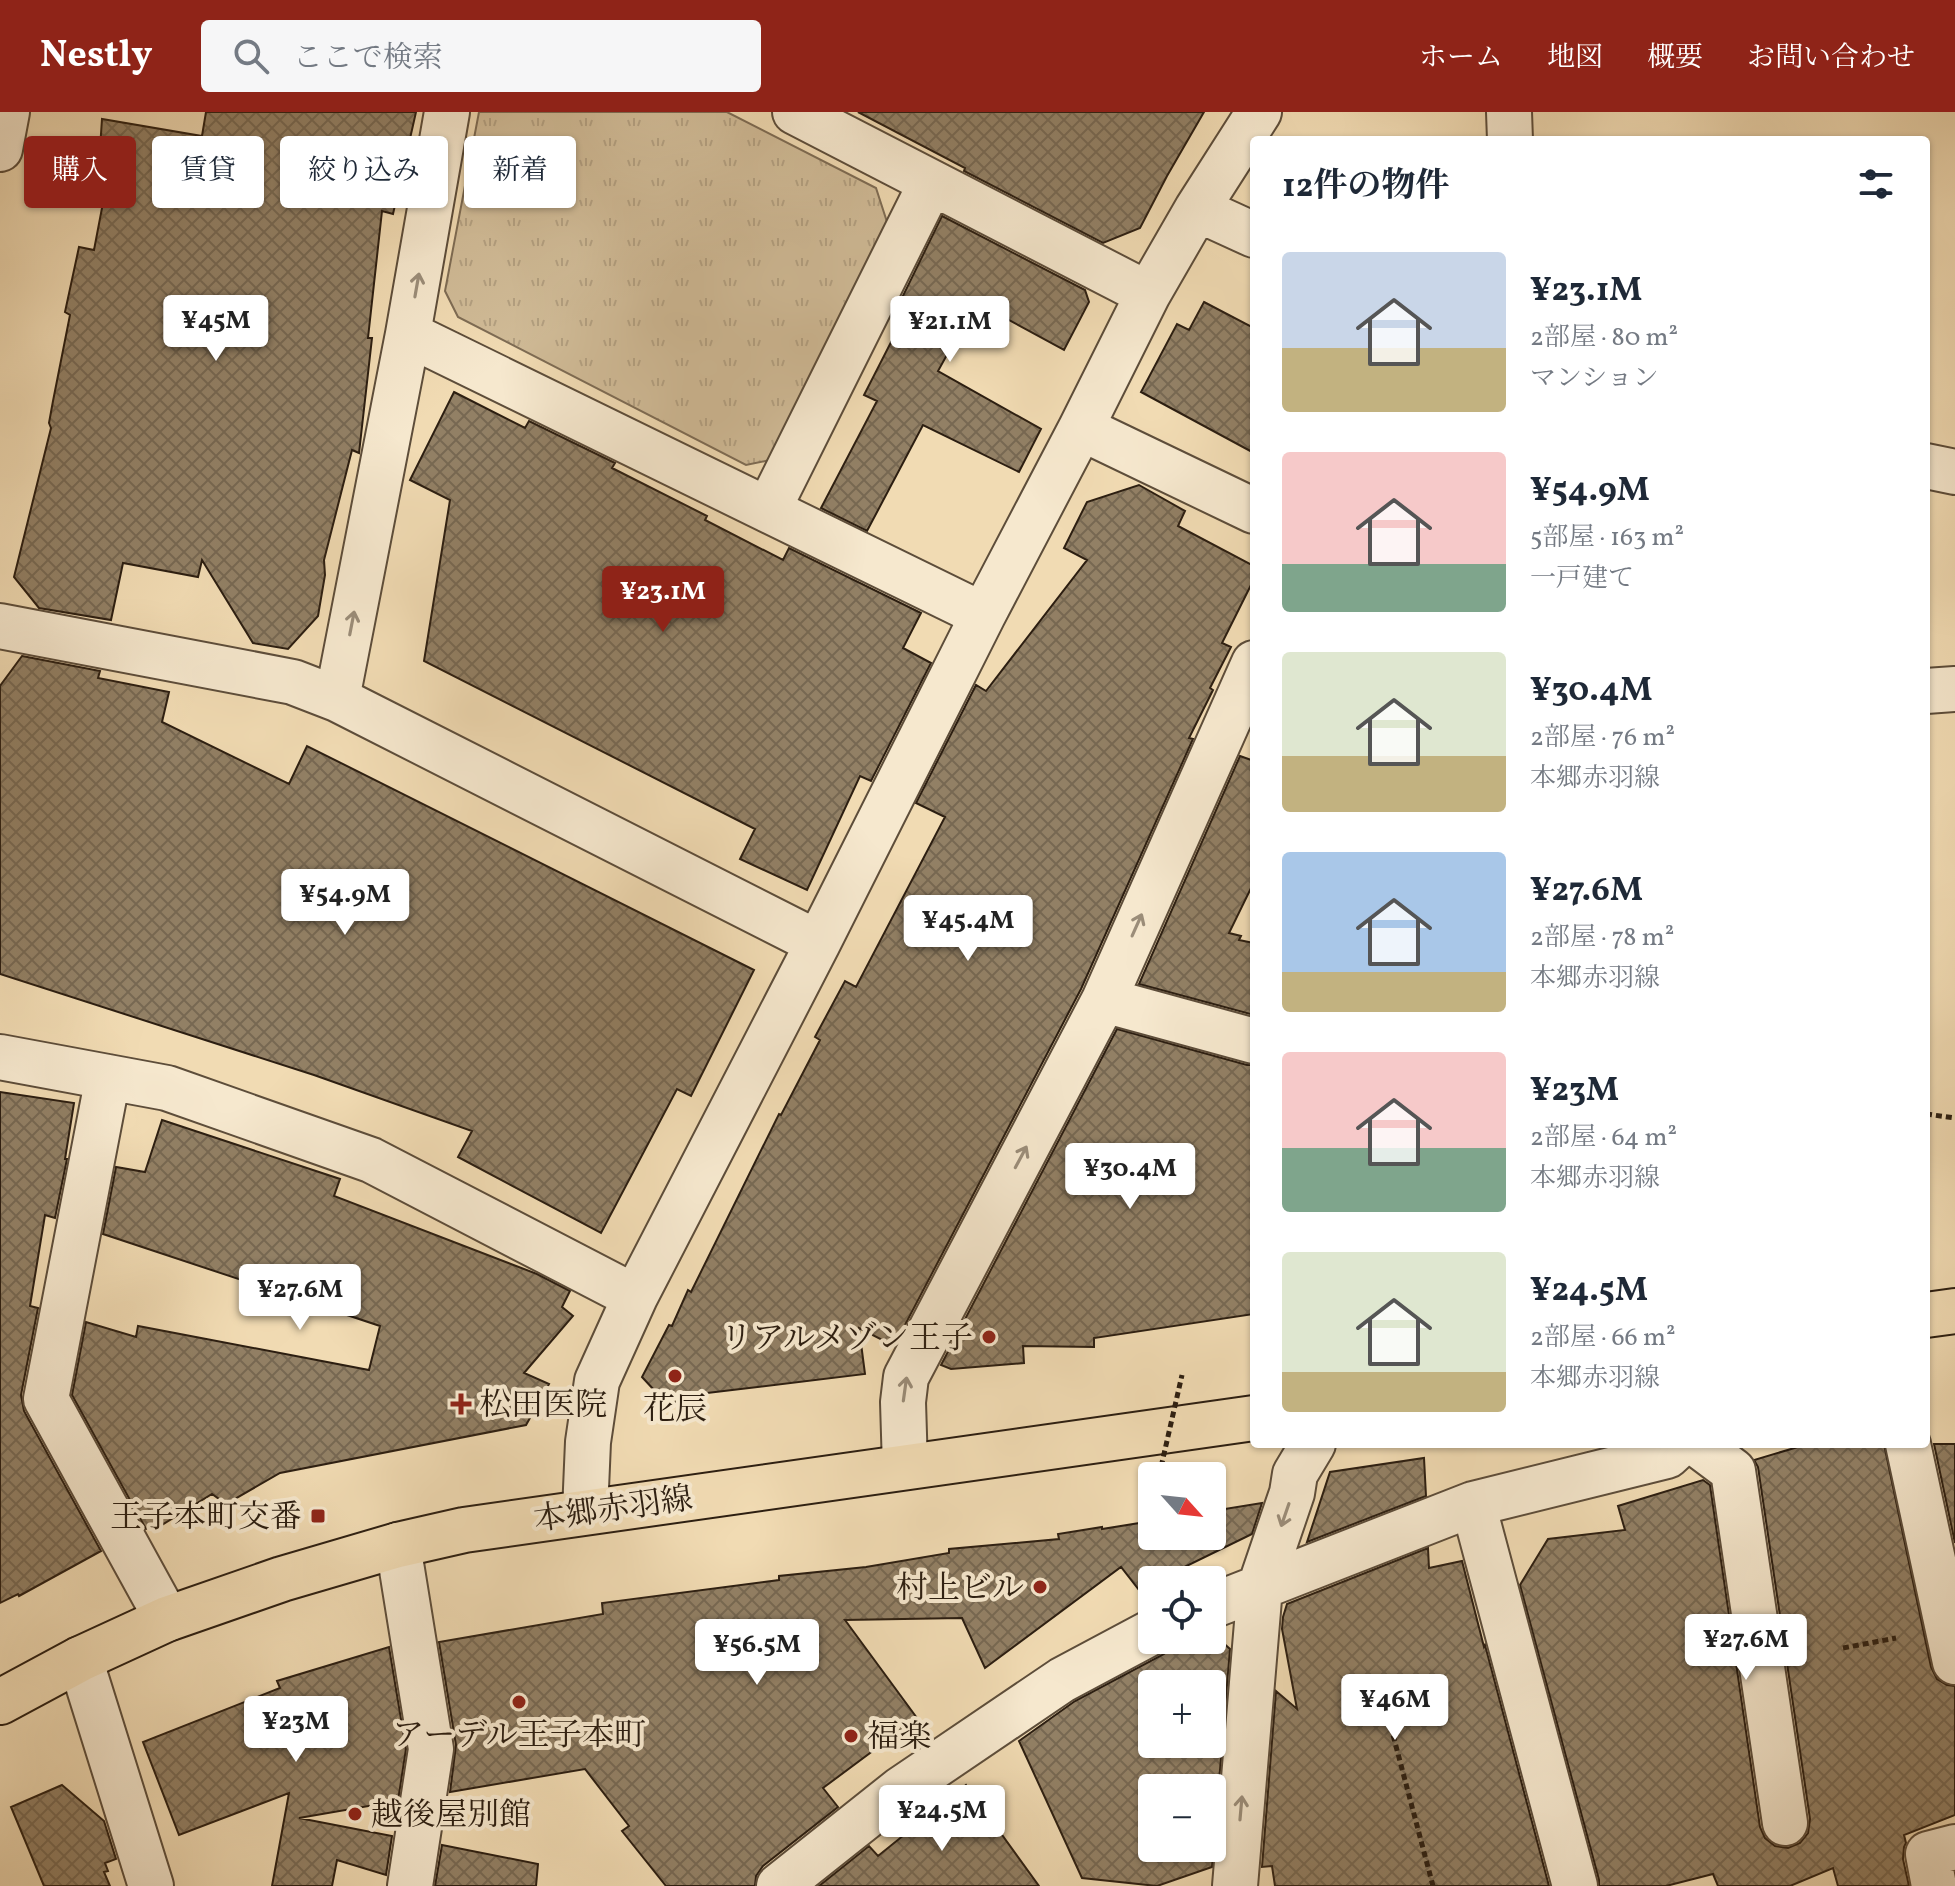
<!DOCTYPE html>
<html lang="ja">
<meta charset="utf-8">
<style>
:root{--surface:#fff;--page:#f6f6f7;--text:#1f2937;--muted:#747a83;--accent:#8f2418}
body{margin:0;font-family:Vollkorn,"Noto Serif JP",serif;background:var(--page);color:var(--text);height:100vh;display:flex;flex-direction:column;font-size:30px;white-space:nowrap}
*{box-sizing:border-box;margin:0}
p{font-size:26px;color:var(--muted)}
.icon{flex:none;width:44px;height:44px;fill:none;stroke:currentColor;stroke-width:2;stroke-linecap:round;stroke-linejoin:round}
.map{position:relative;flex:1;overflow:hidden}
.panel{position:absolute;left:1250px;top:24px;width:680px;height:1312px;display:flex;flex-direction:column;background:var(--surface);border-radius:8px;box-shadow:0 2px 6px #0004}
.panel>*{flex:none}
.banner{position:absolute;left:24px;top:24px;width:760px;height:72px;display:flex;gap:16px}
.needle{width:52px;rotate:117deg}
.buttons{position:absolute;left:1138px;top:1350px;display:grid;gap:16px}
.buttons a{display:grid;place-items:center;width:88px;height:88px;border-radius:8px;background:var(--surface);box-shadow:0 2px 6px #0004;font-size:40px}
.price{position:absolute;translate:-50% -68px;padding:0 18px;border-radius:8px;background:#fff;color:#222;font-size:26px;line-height:52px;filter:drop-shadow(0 2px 4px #0008)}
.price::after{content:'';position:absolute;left:50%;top:48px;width:24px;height:18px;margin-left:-12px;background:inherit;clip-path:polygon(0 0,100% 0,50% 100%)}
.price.current{background:var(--accent);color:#fff}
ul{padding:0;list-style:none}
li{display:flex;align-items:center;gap:24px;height:200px;padding:0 32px}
li span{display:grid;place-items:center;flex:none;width:224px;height:160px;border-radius:8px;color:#555}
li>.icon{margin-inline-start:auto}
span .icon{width:96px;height:96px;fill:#fffc;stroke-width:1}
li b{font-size:34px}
h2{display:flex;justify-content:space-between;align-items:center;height:96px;padding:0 32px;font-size:34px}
.pill{padding:0 28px;border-radius:8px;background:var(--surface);box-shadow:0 2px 6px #0004;font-size:28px;line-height:72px}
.pill.current{background:var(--accent);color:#fff}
header{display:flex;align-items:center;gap:48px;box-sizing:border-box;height:112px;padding:0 40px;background:var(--accent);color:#fff}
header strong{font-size:38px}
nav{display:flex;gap:44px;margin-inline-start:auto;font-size:28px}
.search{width:560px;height:72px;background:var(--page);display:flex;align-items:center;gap:20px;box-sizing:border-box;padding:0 28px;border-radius:8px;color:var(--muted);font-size:30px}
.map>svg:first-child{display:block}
.park{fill:url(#park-tufts);stroke:#7e6c54;stroke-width:2}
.building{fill:url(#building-cross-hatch);stroke:#2c1e11;stroke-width:2;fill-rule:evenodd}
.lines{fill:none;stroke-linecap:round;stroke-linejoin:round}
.minor-casing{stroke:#5d4d3a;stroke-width:48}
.major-casing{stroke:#2c1e11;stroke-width:48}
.path{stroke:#2c1e11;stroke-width:5;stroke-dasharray:6 4;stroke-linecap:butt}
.minor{stroke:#f6e8ce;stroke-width:44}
.major{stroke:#f1dbb3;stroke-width:44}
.path-bridge{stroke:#2c1e11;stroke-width:5;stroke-dasharray:6 4;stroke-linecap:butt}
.oneway{stroke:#9b8d79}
.poi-dot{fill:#8f2418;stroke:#f6e8ce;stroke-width:3}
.labels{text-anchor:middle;stroke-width:8;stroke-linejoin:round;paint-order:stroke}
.poi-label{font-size:32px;fill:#2c1e11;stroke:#f6e8ce;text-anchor:end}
.street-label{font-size:32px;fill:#2c1e11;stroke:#f6e8ce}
</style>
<header>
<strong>Nestly</strong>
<div class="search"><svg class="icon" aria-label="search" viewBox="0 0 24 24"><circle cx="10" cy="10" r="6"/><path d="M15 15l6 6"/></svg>ここで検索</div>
<nav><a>ホーム</a><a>地図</a><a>概要</a><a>お問い合わせ</a></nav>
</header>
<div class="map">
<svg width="1955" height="1774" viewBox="0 0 1955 1774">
<defs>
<pattern id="park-tufts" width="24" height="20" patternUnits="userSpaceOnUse" patternTransform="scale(2)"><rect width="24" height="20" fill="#d0bb97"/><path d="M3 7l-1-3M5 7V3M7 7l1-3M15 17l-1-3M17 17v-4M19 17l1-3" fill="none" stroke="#b3a081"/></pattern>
<pattern id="building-cross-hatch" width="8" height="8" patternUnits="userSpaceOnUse" patternTransform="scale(2)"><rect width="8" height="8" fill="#928065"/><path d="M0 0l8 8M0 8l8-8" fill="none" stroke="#776852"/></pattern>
</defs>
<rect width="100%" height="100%" fill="#f1dbb3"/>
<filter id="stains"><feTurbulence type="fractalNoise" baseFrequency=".0025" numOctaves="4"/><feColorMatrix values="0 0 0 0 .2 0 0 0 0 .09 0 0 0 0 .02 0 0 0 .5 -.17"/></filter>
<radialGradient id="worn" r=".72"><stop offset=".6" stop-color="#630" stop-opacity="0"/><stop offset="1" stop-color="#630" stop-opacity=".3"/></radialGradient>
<path class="park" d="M479 0H727L876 76 887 110 770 348 746 353 458 205 445 179Z"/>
<path class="building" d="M206 0H416L393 102 382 99 368 226H372L359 341 352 338 324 448 325 463 318 504 288 537 253 531 202 448 198 465 123 451 111 508 39 496 14 465 51 316 49 311 53 289 70 203 65 200 79 135 94 138 110 54 99 52 102 7 202 24Z
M858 0H1204L1167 64 1140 116 1103 131 964 59 965 56Z
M942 104 1085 178 1089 190 1064 238 976 190 938 259 1041 317 1019 360 923 313 867 419 821 396 877 289 864 283 908 197 899 192Z
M1204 190 1254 216V341L1141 280 1177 212 1189 218Z
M454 280 525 316 529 309 615 351 612 356 707 404 705 408 783 448 789 436 921 501 903 536 931 551 871 669 860 664 807 778 740 747 755 717 424 549 450 388 410 368Z
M1139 373 1185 399 1178 414 1254 454V467L1222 531 1231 535 1210 576 1213 578 1189 626 1193 627 1081 877 894 1234 859 1216 865 1262 707 1281 668 1293 642 1265 669 1213 672 1214 688 1178 691 1180 779 1002 781 1003 820 928 815 925 845 869 856 875 945 705 916 691 976 573 986 579 1087 448 1064 436 1087 390Z
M22 544 100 559 98 566 169 580 162 610 289 672 307 634 754 858 691 984 677 977 601 1121 458 1045 472 1019 314 963 0 862V574Z
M1240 644 1254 649V770L1229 821 1241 824 1239 828 1254 831V903L1139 872Z
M1117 917 1247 953H1254V1202L1094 1226V1235L1023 1234 1024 1251 951 1257 941 1253Z
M0 980 74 991 65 1047H67L55 1106 45 1103 30 1194 38 1196 21 1283 24 1299 101 1439 19 1484 18 1482 0 1491Z
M162 1008 340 1067 334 1084 537 1162 570 1179 562 1195 573 1204 524 1261 549 1272 526 1313 280 1361 226 1392 212 1382 157 1416 155 1412 146 1417 72 1283 86 1210 136 1225 138 1214 369 1258 380 1214 103 1122 116 1055 145 1060Z
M1808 1332H1884L1931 1555 1937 1567 1947 1573 1955 1574V1703L1904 1723 1906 1731 1904 1735 1903 1747 1909 1774H1838L1833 1756 1790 1774H1718L1713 1762 1666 1774H1599V1768L1520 1473 1548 1427 1625 1418 1618 1394 1703 1368 1710 1373 1760 1715 1765 1726 1775 1734 1788 1736 1800 1731 1808 1721 1810 1707 1758 1355 1754 1348Z
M1934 1332H1955V1431Z
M1424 1346 1426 1384 1307 1430 1330 1360Z
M1262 1391 1252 1422 1158 1468H1152V1471L1139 1478 1121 1455 985 1556 962 1506 845 1508 917 1606 823 1676 838 1695 763 1754 756 1764 755 1774H666L622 1719 629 1714 585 1657 450 1680 456 1633 439 1530 603 1502 602 1491 779 1468V1464L866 1455 949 1441V1437L1059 1427 1058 1422 1102 1415V1417L1152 1409V1424H1212V1399Z
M1428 1436 1429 1456 1462 1449 1484 1535 1485 1533 1549 1774H1275L1272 1754 1262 1755 1276 1579 1297 1597 1282 1517 1283 1505 1287 1492Z
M1212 1521 1230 1537 1212 1755 1157 1774 1082 1766 1019 1629 1075 1589 1164 1542 1173 1534 1175 1528H1212ZM1152 1572H1212V1632H1152ZM1152 1676H1212V1736H1152Z
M389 1535 406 1637 398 1689 299 1706 392 1724 386 1763 337 1748 332 1774H272L289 1681 179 1723 143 1630 280 1576 277 1569Z
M62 1673 104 1709 116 1747 105 1751 108 1759 104 1760 110 1774H44L11 1695Z
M966 1673 1039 1774H819L869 1734 878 1744Z
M442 1733 538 1752 536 1774H435Z"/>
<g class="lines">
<defs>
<path id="minor" d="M795 0 1148 182
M1509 0 1510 28
M0 37 7 0
M1197 97 1254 123
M408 222 983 503
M1081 316 1254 399
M1926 354 1955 360
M768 398 931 71
M0 514 293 570 337 587 818 831
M1926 579 1955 577
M337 587 408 222 447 0
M1104 888 1254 929
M0 945 167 976 371 1048 635 1185
M108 965 46 1287 167 1507
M1697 1332 1733 1359 1785 1711
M1908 1332 1955 1550
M905 1355 903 1290 906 1265 1104 888 1254 551
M1473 1392 1575 1774
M585 1400 588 1330 597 1269 635 1185 818 831 983 503 1081 316 1148 182 1197 97 1259 0
M398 1433 431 1637 410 1774
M1212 1494 1473 1392 1667 1344 1680 1332
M80 1547 151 1774
M779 1774 901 1677 1062 1568 1152 1520
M1235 1774 1260 1475 1292 1381 1295 1362 1313 1332
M1934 1774 1928 1742 1955 1735"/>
<path id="major" d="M1926 1203 1955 1199
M0 1590 80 1547 167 1507 282 1467 398 1433 464 1418 1254 1306"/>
</defs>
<use href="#minor" class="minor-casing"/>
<use href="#major" class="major-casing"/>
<path class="path" d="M1926 1002 1955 1006
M1843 1536 1896 1526
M1388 1604 1433 1774"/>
<use href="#minor" class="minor"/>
<use href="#major" class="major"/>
<path class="path-bridge" d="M1159 1364 1182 1263"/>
</g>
<defs><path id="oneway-shaft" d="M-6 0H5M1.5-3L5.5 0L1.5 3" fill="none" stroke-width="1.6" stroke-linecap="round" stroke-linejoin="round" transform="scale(2)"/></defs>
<g class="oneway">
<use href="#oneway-shaft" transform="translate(417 173) rotate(-80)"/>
<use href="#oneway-shaft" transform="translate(352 511) rotate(-79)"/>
<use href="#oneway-shaft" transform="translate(1137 813) rotate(-66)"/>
<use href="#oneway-shaft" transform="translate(1021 1045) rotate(-62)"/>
<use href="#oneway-shaft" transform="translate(905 1277) rotate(-82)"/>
<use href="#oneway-shaft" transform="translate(1285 1403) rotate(109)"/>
<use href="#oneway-shaft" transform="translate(1241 1696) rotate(-85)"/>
</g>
<g class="poi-dot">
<circle cx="989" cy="1225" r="8"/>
<circle cx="675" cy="1264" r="8"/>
<path d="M457 1280h8v8h8v8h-8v8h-8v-8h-8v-8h8z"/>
<rect x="310" y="1396" width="16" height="16" rx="4"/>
<circle cx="1040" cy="1475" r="8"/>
<circle cx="519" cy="1590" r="8"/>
<circle cx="851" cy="1624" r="8"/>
<circle cx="355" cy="1702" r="8"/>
</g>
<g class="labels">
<g class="poi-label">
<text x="973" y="1236">リアルメゾン王子</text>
<text x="479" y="1303" text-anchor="start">松田医院</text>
<text x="675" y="1307" text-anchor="middle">花辰</text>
<text x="302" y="1415">王子本町交番</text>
<text x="1024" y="1486">村上ビル</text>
<text x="519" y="1633" text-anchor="middle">アーデル王子本町</text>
<text x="867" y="1635" text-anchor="start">福楽</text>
<text x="371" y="1713" text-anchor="start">越後屋別館</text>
</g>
<g class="street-label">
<text transform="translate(613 1396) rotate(-8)" y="11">本郷赤羽線</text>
</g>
</g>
<rect width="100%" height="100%" filter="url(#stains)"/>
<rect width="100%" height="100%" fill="url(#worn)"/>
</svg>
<div class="buttons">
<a><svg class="needle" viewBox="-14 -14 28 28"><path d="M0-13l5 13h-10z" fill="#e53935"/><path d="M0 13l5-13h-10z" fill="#747a83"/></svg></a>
<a><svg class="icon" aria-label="locate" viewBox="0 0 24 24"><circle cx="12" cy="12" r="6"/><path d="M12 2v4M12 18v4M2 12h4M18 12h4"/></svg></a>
<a>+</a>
<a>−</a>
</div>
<b class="price" style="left:216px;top:251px">¥45M</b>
<b class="price" style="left:950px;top:252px">¥21.1M</b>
<b class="price current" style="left:663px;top:522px">¥23.1M</b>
<b class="price" style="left:345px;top:825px">¥54.9M</b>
<b class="price" style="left:968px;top:851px">¥45.4M</b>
<b class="price" style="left:1130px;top:1099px">¥30.4M</b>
<b class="price" style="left:300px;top:1220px">¥27.6M</b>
<b class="price" style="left:1746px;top:1570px">¥27.6M</b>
<b class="price" style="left:757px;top:1575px">¥56.5M</b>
<b class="price" style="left:1395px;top:1630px">¥46M</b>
<b class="price" style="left:296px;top:1652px">¥23M</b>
<b class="price" style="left:942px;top:1741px">¥24.5M</b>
<div class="banner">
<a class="pill current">購入</a>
<a class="pill">賃貸</a>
<a class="pill">絞り込み</a>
<a class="pill">新着</a>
</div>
<section class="panel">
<h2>12件の物件<svg class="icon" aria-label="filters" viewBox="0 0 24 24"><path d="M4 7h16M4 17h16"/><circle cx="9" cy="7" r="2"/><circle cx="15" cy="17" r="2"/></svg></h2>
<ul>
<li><span style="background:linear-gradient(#c9d6e8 60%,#c2b280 0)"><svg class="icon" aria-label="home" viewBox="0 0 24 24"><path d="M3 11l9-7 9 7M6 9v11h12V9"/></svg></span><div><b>¥23.1M</b><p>2部屋 · 80 m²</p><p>マンション</p></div></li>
<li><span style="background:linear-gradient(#f6c9c9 70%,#7fa58c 0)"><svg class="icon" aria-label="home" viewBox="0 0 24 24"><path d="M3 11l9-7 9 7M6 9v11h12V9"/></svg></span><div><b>¥54.9M</b><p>5部屋 · 163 m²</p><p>一戸建て</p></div></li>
<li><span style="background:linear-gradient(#dfe7d0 65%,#c2b280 0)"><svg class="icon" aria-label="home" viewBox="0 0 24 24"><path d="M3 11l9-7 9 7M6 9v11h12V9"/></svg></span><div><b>¥30.4M</b><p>2部屋 · 76 m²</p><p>本郷赤羽線</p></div></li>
<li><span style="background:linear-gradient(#a9c7e8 75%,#c2b280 0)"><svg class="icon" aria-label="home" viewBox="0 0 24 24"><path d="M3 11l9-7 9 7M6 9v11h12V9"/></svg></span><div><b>¥27.6M</b><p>2部屋 · 78 m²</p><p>本郷赤羽線</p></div></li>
<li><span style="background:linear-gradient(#f6c9c9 60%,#7fa58c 0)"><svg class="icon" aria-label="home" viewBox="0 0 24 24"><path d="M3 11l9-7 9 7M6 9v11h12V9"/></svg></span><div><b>¥23M</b><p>2部屋 · 64 m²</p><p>本郷赤羽線</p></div></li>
<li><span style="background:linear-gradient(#dfe7d0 75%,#c2b280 0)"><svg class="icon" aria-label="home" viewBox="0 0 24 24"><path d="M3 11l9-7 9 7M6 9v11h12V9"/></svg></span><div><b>¥24.5M</b><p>2部屋 · 66 m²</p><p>本郷赤羽線</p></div></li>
</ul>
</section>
</div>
